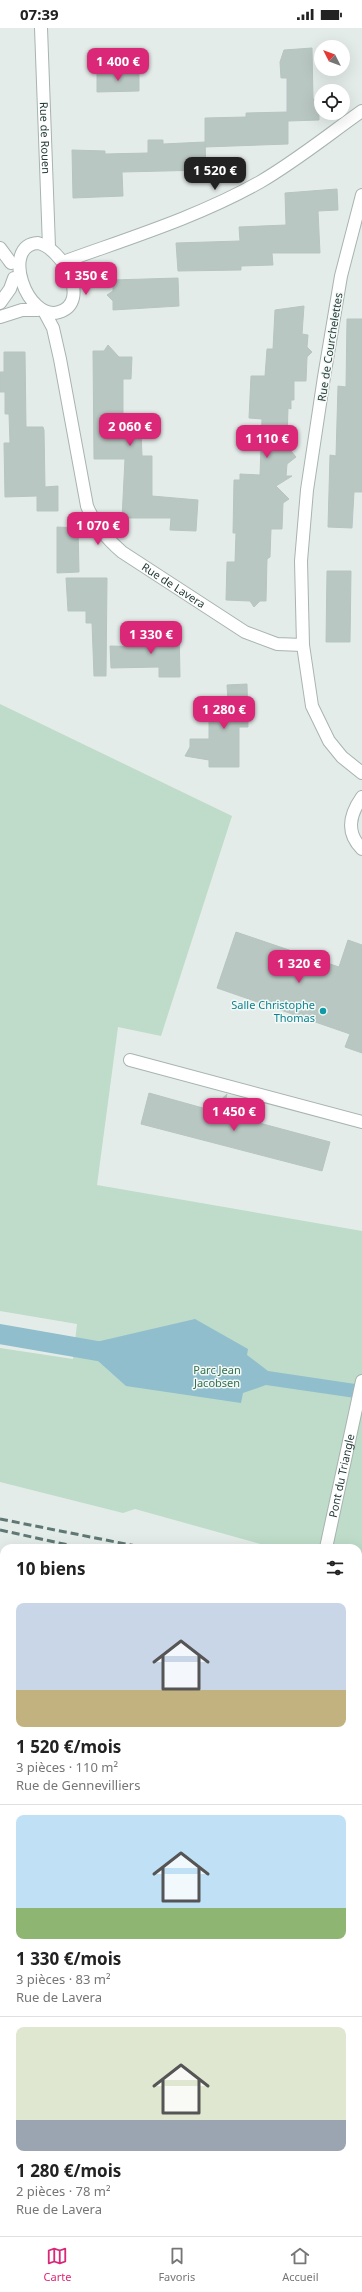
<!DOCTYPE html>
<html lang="fr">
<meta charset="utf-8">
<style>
:root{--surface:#fff;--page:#f2f2f2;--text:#222;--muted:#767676;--line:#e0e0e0;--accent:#db2777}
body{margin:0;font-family:"Noto Sans",sans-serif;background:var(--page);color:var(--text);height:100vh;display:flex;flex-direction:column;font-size:15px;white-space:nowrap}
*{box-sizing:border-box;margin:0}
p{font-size:13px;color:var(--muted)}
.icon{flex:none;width:22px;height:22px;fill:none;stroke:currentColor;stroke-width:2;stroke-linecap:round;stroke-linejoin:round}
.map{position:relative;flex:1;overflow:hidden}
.details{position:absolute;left:0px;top:1516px;width:362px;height:692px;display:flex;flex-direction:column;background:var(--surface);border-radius:12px 12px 0 0;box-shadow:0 4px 16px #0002}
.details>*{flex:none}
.needle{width:26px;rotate:312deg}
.tools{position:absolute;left:314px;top:12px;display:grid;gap:8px}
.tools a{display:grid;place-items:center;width:36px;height:36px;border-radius:50%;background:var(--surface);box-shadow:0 4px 16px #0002;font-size:20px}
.price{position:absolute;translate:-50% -34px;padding:0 9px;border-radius:8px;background:var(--accent);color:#fff;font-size:13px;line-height:26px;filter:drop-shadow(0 1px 2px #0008)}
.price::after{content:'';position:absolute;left:50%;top:24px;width:12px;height:9px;margin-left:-6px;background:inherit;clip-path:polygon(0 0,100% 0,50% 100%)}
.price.current{background:#222;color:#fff}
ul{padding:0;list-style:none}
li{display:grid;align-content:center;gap:8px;height:212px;padding:0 16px}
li+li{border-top:1px solid var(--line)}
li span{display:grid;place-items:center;height:124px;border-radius:8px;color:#555}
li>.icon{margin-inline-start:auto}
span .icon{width:72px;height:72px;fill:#fffc;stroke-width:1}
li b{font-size:17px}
h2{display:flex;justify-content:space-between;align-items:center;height:48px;padding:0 16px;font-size:17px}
.status{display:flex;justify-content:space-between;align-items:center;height:28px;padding:0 20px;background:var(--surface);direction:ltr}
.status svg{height:11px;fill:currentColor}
.menu{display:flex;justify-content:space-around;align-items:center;height:56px;border-top:1px solid var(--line);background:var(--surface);font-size:11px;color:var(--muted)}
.menu a{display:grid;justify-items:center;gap:2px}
.menu .current{color:var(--accent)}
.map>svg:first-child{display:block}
.green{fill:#bedcc9}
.water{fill:#90becd}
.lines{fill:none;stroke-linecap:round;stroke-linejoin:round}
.canal{stroke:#90becd;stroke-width:20}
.building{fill:#b9c7c2;stroke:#b6c5c1}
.minor-casing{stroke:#a7b4b0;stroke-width:14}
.minor{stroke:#fff;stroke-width:12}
.rail{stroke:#5f7873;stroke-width:3;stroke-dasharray:8 4;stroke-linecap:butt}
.culture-dot{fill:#0f9aa8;stroke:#f4f9f7;stroke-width:1.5}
.labels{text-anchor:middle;stroke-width:3;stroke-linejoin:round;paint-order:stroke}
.street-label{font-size:11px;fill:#243c38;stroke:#f4f9f7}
.culture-label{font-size:11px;fill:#0d838f;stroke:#f4f9f7;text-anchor:end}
.park-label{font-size:11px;fill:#317050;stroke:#f4f9f7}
</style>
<div class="status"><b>07:39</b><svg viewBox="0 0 49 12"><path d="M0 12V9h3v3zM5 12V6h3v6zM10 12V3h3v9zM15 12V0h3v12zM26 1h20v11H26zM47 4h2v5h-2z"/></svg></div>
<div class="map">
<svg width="362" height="2208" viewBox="0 0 362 2208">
<rect width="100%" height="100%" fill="#e4ece9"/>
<path class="green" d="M0 676 232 788 161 1008 118 999 97 1157 362 1203V1545L358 1544V1520H275L135 1481 123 1485 0 1454V1320L73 1331 77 1296 0 1283Z
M0 1541 4 1542V1619L0 1618Z
M358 1574 362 1575V1824L358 1817Z
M0 1630 4 1631V1673L0 1671Z
M221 2204H263L267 2208H223Z"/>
<path class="water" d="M195 1291 248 1321 247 1327 268 1343 362 1357V1371L266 1357 243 1365 241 1375 126 1358 88 1324 83 1323V1317Z"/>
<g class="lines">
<path class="canal" d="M0 1306 109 1325"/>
</g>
<path class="building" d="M312 20 313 71H319V92L288 93V116L205 119V90L246 89V85L287 84V50H281L280 34 284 22Z
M139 44V63L97 64V45Z
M148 112H163V116L205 114 206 142 122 144 123 168 73 170 72 122 105 123V126L148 125Z
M337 161 338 182 318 183 320 225H272L273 237 241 238V242L178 243 176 215 240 213 239 199 286 197 285 165Z
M178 250 179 278 113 282V273L107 267 113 263V252Z
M304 278 302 306 308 307 307 319 312 324 307 329 306 353H294V372H291V381L288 380 287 411H292L291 423 296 429 287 436 286 448H292L276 458 289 471 283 475 282 501H271L270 529 267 531 266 573H260L254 579 250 573 226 572 227 534H235L236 505H233L234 452H240V446L260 447 262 391 249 390 251 348H265L267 321H273L275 282Z
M347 291H362V464H354L352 500 328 499 330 427 336 428 338 358 346 359Z
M108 317 119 329H132L131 351H123V399H132V402H141L142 428H152V468L198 472 196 503 170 502 171 490H122L125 431H94L93 323H104Z
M4 324H25L26 399H43L44 402 45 459 58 458V483H37V468L5 469 4 415H10L9 386H5V364H0V344H4Z
M57 499 78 500 79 544 57 545Z
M327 543H351L350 614H326Z
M66 550H107L106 648H94L92 595H86V583H68Z
M179 598 180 649H159V639L111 640 110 618 149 619V607L169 608Z
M247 656 248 699H239V739H209V732L185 728 190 719V711H209V672H228L227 657Z
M236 904 339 939 348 912 362 917V1025L345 1019 350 1006 217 960Z
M149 1065 210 1082 227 1066 222 1085 330 1114 322 1143 141 1096Z"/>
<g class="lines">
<defs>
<g id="minor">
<path id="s1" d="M41 0 49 219"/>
<path d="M362 167 341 248 324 349 307 462 301 533 303 617 312 678 329 713 342 729 362 745"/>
<path d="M38 215C62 220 92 274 59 284 27 294 0 217 38 215Z"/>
<path d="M0 220 11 235"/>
<path d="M63 234C129 210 198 189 260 154 296 133 328 107 362 83"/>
<path d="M0 275 10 261 14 250"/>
<path id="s2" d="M45 285 53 300 60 331 87 478C94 496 107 511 122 524L245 604 277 616 303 617"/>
<path d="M0 289 22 282H38"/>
<path d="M362 769C350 786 345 804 362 821"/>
<path d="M130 1032 362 1094"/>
<path id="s3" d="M326 1520 362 1353"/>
<path d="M0 1856 4 1857"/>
<path d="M358 2048 362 2047"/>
<path d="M358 2131 362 2134"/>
<path d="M151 2208 154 2204"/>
</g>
</defs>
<use href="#minor" class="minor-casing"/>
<use href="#minor" class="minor"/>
<path class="rail" d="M0 1491 146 1520
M0 1502 82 1520
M358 1553 362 1554
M358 1563 362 1564"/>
</g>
<circle class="culture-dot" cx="323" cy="983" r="4"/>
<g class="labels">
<g class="street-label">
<text dy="4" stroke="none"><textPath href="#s1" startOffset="110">Rue de Rouen</textPath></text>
<text transform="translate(330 319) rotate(-81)" y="4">Rue de Courchelettes</text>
<text dy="4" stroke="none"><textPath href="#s2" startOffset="318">Rue de Lavera</textPath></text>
<text dy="4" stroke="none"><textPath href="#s3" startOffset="74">Pont du Triangle</textPath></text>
</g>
<g class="culture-label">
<text x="315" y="981">Salle Christophe<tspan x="315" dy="13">Thomas</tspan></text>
</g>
<g class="park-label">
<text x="217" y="1346">Parc Jean<tspan x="217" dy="13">Jacobsen</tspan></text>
</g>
</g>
</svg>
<div class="tools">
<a><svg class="needle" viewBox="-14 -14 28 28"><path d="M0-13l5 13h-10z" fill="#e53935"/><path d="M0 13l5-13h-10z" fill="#767676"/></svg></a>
<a><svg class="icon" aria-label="locate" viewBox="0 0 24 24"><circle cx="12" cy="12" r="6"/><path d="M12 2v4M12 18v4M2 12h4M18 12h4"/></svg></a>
</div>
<b class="price" style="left:118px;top:54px">1 400 €</b>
<b class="price current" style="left:215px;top:163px">1 520 €</b>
<b class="price" style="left:86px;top:268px">1 350 €</b>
<b class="price" style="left:130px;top:419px">2 060 €</b>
<b class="price" style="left:267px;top:431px">1 110 €</b>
<b class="price" style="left:98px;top:518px">1 070 €</b>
<b class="price" style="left:151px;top:627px">1 330 €</b>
<b class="price" style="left:224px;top:702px">1 280 €</b>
<b class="price" style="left:299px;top:956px">1 320 €</b>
<b class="price" style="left:234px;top:1104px">1 450 €</b>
<section class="details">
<h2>10 biens<svg class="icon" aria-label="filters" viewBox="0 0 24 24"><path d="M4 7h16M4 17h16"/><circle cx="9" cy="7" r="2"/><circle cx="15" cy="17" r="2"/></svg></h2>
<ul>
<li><span style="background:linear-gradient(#c9d6e8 70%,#c2b280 0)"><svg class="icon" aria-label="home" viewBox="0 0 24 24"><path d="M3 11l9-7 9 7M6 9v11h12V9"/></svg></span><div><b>1 520 €/mois</b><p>3 pièces · 110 m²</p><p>Rue de Gennevilliers</p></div></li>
<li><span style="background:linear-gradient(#bfe0f5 75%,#8fb573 0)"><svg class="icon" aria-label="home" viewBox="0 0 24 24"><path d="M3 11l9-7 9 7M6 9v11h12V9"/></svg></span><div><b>1 330 €/mois</b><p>3 pièces · 83 m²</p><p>Rue de Lavera</p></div></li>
<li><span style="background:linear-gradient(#dfe7d0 75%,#9aa5b1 0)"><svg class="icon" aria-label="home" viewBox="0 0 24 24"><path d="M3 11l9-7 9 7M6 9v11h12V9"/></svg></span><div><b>1 280 €/mois</b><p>2 pièces · 78 m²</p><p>Rue de Lavera</p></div></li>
</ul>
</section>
</div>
<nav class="menu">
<a class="current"><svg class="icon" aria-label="map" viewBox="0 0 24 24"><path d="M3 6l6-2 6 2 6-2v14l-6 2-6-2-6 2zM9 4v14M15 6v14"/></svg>Carte</a>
<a><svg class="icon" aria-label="saved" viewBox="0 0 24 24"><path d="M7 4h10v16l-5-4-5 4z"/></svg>Favoris</a>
<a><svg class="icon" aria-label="home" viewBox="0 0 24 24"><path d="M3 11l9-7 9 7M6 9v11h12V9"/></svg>Accueil</a>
</nav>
